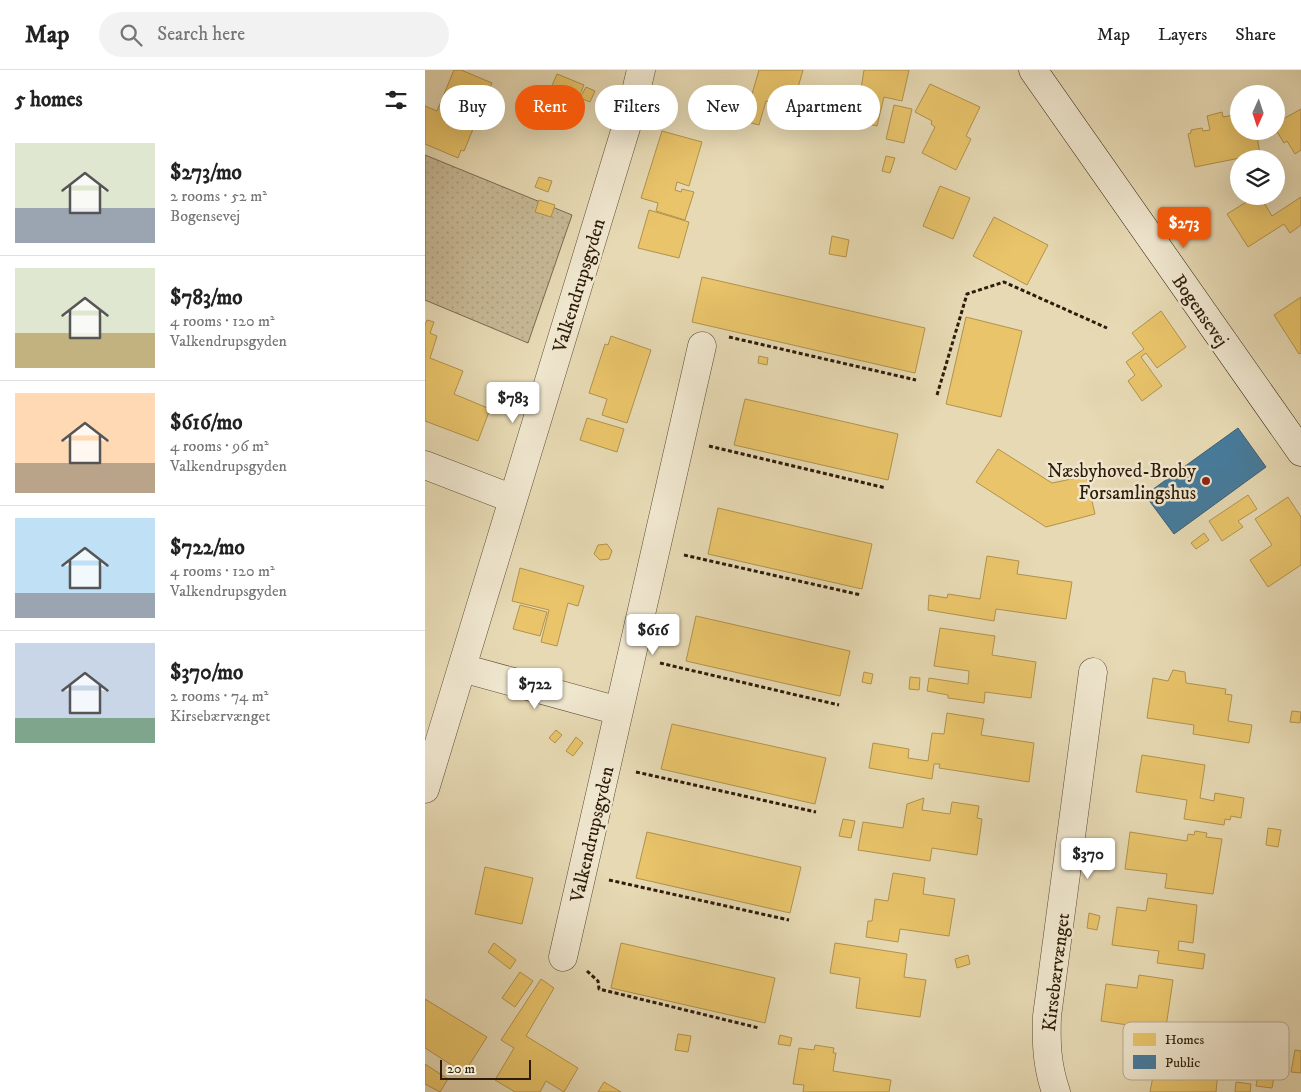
<!DOCTYPE html>
<meta charset="utf-8">
<style>
:root{--surface:#fff;--page:#f2f2f2;--text:#222;--muted:#767676;--line:#e0e0e0;--accent:#ea580c}
body{margin:0;font-family:"IM FELL DW Pica",serif;background:var(--page);color:var(--text);height:100vh;display:flex;flex-direction:column;font-size:19px;white-space:nowrap}
*{box-sizing:border-box;margin:0}
p{font-size:16px;color:var(--muted)}
.icon{flex:none;width:28px;height:28px;fill:none;stroke:currentColor;stroke-width:2;stroke-linecap:round;stroke-linejoin:round}
.map{position:relative;flex:1;overflow:hidden}
.sheet{display:flex;flex-direction:column;background:var(--surface);width:425px}
.sheet>*{flex:none}
.banner{position:absolute;left:15px;top:15px;width:475px;height:45px;display:flex;gap:10px}
.needle{width:32px;rotate:183deg}
.controls{position:absolute;left:805px;top:15px;display:grid;gap:10px}
.controls a{display:grid;place-items:center;width:55px;height:55px;border-radius:50%;background:var(--surface);box-shadow:0 5px 20px #0002;font-size:25px}
.scale{position:absolute;left:15px;bottom:12px;width:91px;box-sizing:border-box;padding-left:5px;border:2px solid #2e1c0a;border-top:0;font-size:14px;line-height:18px;white-space:nowrap;color:#2e1c0a;-webkit-text-stroke:4px #efe6ce;paint-order:stroke}
.price{position:absolute;translate:-50% -42px;padding:0 11px;border-radius:5px;background:#fff;color:#222;font-size:16px;line-height:32px;filter:drop-shadow(0 1px 2px #0008)}
.price::after{content:'';position:absolute;left:50%;top:30px;width:15px;height:11px;margin-left:-8px;background:inherit;clip-path:polygon(0 0,100% 0,50% 100%)}
.price.active{background:var(--accent);color:#fff}
ul{padding:0;list-style:none}
li{display:flex;align-items:center;gap:15px;height:125px;padding:0 15px}
li+li{border-top:1px solid var(--line)}
li span{display:grid;place-items:center;flex:none;width:140px;height:100px;border-radius:0px;color:#555}
li>.icon{margin-inline-start:auto}
span .icon{width:60px;height:60px;fill:#fffc;stroke-width:1}
li b{font-size:21px}
h2{display:flex;justify-content:space-between;align-items:center;height:60px;padding:0 15px;font-size:21px}
.chip{padding:0 18px;border-radius:22px;background:var(--surface);box-shadow:0 5px 20px #0002;font-size:18px;line-height:45px}
.chip.active{background:var(--accent);color:#fff}
header{display:flex;align-items:center;gap:30px;box-sizing:border-box;height:70px;padding:0 25px;background:var(--surface);border-bottom:1px solid var(--line)}
header strong{font-size:24px}
nav{display:flex;gap:28px;margin-inline-start:auto;font-size:18px}
.search{width:350px;height:45px;background:var(--page);display:flex;align-items:center;gap:12px;box-sizing:border-box;padding:0 18px;border-radius:28px;color:var(--muted);font-size:19px}
main{display:flex;flex:1;min-height:0}
.map>svg:first-child{display:block}
.green{fill:url(#green-dots);stroke:#7a6a50}
.homes{fill:#e9c46a;stroke:#b1924d}
.public{fill:#457b9d;stroke:#3e5e71}
.lines{fill:none;stroke-linecap:round;stroke-linejoin:round}
.street-casing{stroke:#5c4b34;stroke-width:29}
.secondary-casing{stroke:#2e1c0a;stroke-width:29}
.path{stroke:#2e1c0a;stroke-width:3;stroke-dasharray:4 2.5;stroke-linecap:butt}
.street{stroke:#efe6ce;stroke-width:28}
.secondary{stroke:#efe6ce;stroke-width:28}
.poi-dot{fill:#8f2418;stroke:#efe6ce;stroke-width:2}
.labels{text-anchor:middle;stroke-width:5;stroke-linejoin:round;paint-order:stroke}
.street-label{font-size:19px;fill:#2e1c0a;stroke:#efe6ce}
.poi-label{font-size:19px;fill:#2e1c0a;stroke:#efe6ce;text-anchor:end}
.key{fill:#efe6ce;stroke:#b5a993;stroke-width:1}
.key-label{font-size:14px;fill:#2e1c0a}
</style>
<header>
<strong>Map</strong>
<div class="search"><svg class="icon" aria-label="search" viewBox="0 0 24 24"><circle cx="10" cy="10" r="6"/><path d="M15 15l6 6"/></svg>Search here</div>
<nav><a>Map</a><a>Layers</a><a>Share</a></nav>
</header>
<main>
<section class="sheet">
<h2>5 homes<svg class="icon" aria-label="filters" viewBox="0 0 24 24"><path d="M4 7h16M4 17h16"/><circle cx="9" cy="7" r="2"/><circle cx="15" cy="17" r="2"/></svg></h2>
<ul>
<li><span style="background:linear-gradient(#dfe7d0 65%,#9aa5b1 0)"><svg class="icon" aria-label="home" viewBox="0 0 24 24"><path d="M3 11l9-7 9 7M6 9v11h12V9"/></svg></span><div><b>$273/mo</b><p>2 rooms · 52 m²</p><p>Bogensevej</p></div></li>
<li><span style="background:linear-gradient(#dfe7d0 65%,#c2b280 0)"><svg class="icon" aria-label="home" viewBox="0 0 24 24"><path d="M3 11l9-7 9 7M6 9v11h12V9"/></svg></span><div><b>$783/mo</b><p>4 rooms · 120 m²</p><p>Valkendrupsgyden</p></div></li>
<li><span style="background:linear-gradient(#ffd9b3 70%,#b9a48a 0)"><svg class="icon" aria-label="home" viewBox="0 0 24 24"><path d="M3 11l9-7 9 7M6 9v11h12V9"/></svg></span><div><b>$616/mo</b><p>4 rooms · 96 m²</p><p>Valkendrupsgyden</p></div></li>
<li><span style="background:linear-gradient(#bfe0f5 75%,#9aa5b1 0)"><svg class="icon" aria-label="home" viewBox="0 0 24 24"><path d="M3 11l9-7 9 7M6 9v11h12V9"/></svg></span><div><b>$722/mo</b><p>4 rooms · 120 m²</p><p>Valkendrupsgyden</p></div></li>
<li><span style="background:linear-gradient(#c9d6e8 75%,#7fa58c 0)"><svg class="icon" aria-label="home" viewBox="0 0 24 24"><path d="M3 11l9-7 9 7M6 9v11h12V9"/></svg></span><div><b>$370/mo</b><p>2 rooms · 74 m²</p><p>Kirsebærvænget</p></div></li>
</ul>
</section>
<div class="map">
<svg width="876" height="1022" viewBox="0 0 876 1022">
<defs>
<pattern id="green-dots" width="8" height="8" patternUnits="userSpaceOnUse" patternTransform="scale(1.25)"><rect width="8" height="8" fill="#c7b996"/><path d="M2 2h.1M6 6h.1" fill="none" stroke="#ab9e80" stroke-width="1.8" stroke-linecap="round"/></pattern>
</defs>
<rect width="100%" height="100%" fill="#e6d9b3"/>
<filter id="stains"><feTurbulence type="fractalNoise" baseFrequency=".004" numOctaves="4"/><feColorMatrix values="0 0 0 0 .2 0 0 0 0 .09 0 0 0 0 .02 0 0 0 .5 -.17"/></filter>
<radialGradient id="worn" r=".72"><stop offset=".6" stop-color="#630" stop-opacity="0"/><stop offset="1" stop-color="#630" stop-opacity=".3"/></radialGradient>
<path class="green" d="M0 85 147 145 103 273 0 230Z"/>
<path class="homes" d="M29 0H36L67 13 39 81 36 80 33 88 0 74V36L12 41Z
M334 0H378L367 38 341 31 334 55 311 49 309 56 292 51 301 17 327 24Z
M439 0H484L477 31 459 27 452 56 422 49 426 30 434 32Z
M132 4 159 15 153 29 126 18Z
M505 14 555 37 541 66 546 69 531 100 497 83 510 57 506 54 507 51 490 42Z
M161 17 170 21 165 32 155 28Z
M469 35 487 39 479 73 461 69Z
M876 39V80L870 84 862 71 859 73 851 60V53Z
M797 42 798 47 809 45 811 54H814V61H831L835 84 770 97 763 64 766 63V60L777 58 778 61 785 60 782 46Z
M237 61 277 72 264 116 252 112 250 120 256 122 257 119 269 122 260 150 231 141 233 133 216 128Z
M461 86 470 88 465 103 457 101Z
M114 107 127 111 123 122 110 117Z
M515 116 545 128 528 169 498 156Z
M831 126H835L847 146 876 127V155L865 163 859 154 823 177 802 144Z
M114 130 130 135 126 147 110 142Z
M224 140 264 152 254 188 213 178Z
M569 147 623 175 602 215 548 186Z
M407 166 424 170 421 187 404 184Z
M277 207 500 258 490 303 267 252Z
M876 227V283L874 284 849 245Z
M736 241 761 277 732 298 721 283 716 287 737 316 717 331 703 311 710 305 701 292 719 279 707 263Z
M541 247 597 261 576 347 521 334Z
M2 250 9 252 5 263 12 266 5 288 38 301 29 324 65 339 53 371 0 351V255Z
M186 266 226 280 202 353 177 345 182 329 164 323 180 274 183 275Z
M334 286 343 288 342 295 333 293Z
M320 329 473 364 463 410 309 375Z
M162 348 199 359 192 382 155 370Z
M573 379 627 413 661 406 670 444 621 457 551 412Z
M823 425 832 439 813 451 818 457 797 471 784 451Z
M863 427 876 447V495L843 517 825 490 847 475 830 449Z
M293 438 447 474 437 519 283 484Z
M779 463 784 470 771 479 766 473Z
M182 474 187 481 184 489 175 490 169 484 173 475Z
M562 486 594 491 592 504 647 512 641 549 571 539 569 551 503 540 504 525 522 528 523 524 555 529Z
M95 498 159 516 153 536 143 533 132 576 116 572 124 540 87 531Z
M95 535 122 542 115 566 88 559Z
M271 546 425 581 415 626 261 591Z
M515 558 570 566 567 585 611 592 606 628 560 622 559 633 523 628V625L502 621 504 608 543 614 544 601 509 596Z
M748 600 760 602 761 613 801 619 800 624 807 625 803 651 827 655 824 673 768 664 769 655 722 648 728 608 743 611Z
M439 602 448 604 446 614 437 612Z
M485 607 495 608 494 620 484 619Z
M867 641 876 642 875 653 865 652Z
M522 643 559 649 556 665 609 673 604 712 514 698 515 694H509L507 709 444 698 448 673 484 679 483 688 503 691 507 663 519 664Z
M247 654 401 688 390 734 236 699Z
M131 660 137 665 130 673 124 668Z
M151 667 158 673 148 686 141 681Z
M717 685 780 695 775 728 789 731 790 723 819 728 816 748 806 746 805 750 800 749 799 755 759 749 762 730 711 722Z
M499 728 497 740 525 744 527 732 554 736 552 748 557 749 552 785 507 778 505 791 433 780 438 752 478 758 482 734Z
M418 749 430 751 426 768 414 766Z
M843 758 856 760 853 777 841 775Z
M770 761 782 763 781 767 797 769 788 824 740 818 742 804 700 799 705 762 762 771 763 764 769 765Z
M222 762 376 797 365 843 211 808Z
M60 797 108 808 97 854 50 844Z
M468 803 500 808 498 824 530 829 524 866 475 859 473 872 441 867 443 851H447L450 829 463 831Z
M723 828 772 835 768 873 754 871 753 880 780 884 778 899 732 893 734 881 687 875 692 837 721 841Z
M664 843 675 846 672 860 662 858Z
M69 873 91 890 85 899 63 882Z
M196 873 350 908 340 953 186 918Z
M410 873 482 884 479 907 501 910 495 947 431 938 435 908 405 903Z
M543 885 545 894 532 898 530 889Z
M95 902 108 911 90 937 77 928Z
M714 905 748 910 741 957 766 961 763 976 721 969 723 958 676 951 681 914 712 918Z
M116 909 129 918 101 966 153 998 139 1022 121 1011 115 1022H90L70 1010 89 978 76 970Z
M0 929 62 967 39 1003 0 978Z
M253 964 266 966 263 982 250 980Z
M355 965 367 968 365 976 353 974Z
M390 975 409 978 408 983H411L408 1001 466 1010 464 1022H378L379 1015 368 1014 374 978 389 980Z
M870 980 876 981V1003L866 1002Z
M0 994 23 1009 15 1022 0 1014Z
M757 996 793 1001 791 1022H725L728 1006 755 1010Z
M834 999 850 1001 847 1018 831 1016Z
M179 1012 196 1022H173Z
M811 1012 826 1014 825 1022H810Z"/>
<path class="public" d="M813 358 841 397 749 464 720 425Z"/>
<g class="lines">
<defs>
<path id="street" d="M0 395 88 429
M37 598 194 641
M0 719 207 38 216 0
M138 887 277 276
M631 1022C622 996 621 974 622 946L668 602"/>
<path id="secondary" d="M608 0 876 382"/>
</defs>
<use href="#street" class="street-casing"/>
<use href="#secondary" class="secondary-casing"/>
<path class="path" d="M304 267 491 310
M512 325 542 224 579 212 682 258
M284 376 461 418
M259 485 436 525
M235 593 414 635
M211 702 391 742
M184 810 364 850
M162 901 173 911 174 919 334 958"/>
<use href="#street" class="street"/>
<use href="#secondary" class="secondary"/>
</g>
<circle class="poi-dot" cx="781" cy="411" r="5"/>
<g class="labels">
<g class="street-label">
<text transform="translate(153 215) rotate(-73)" y="7">Valkendrupsgyden</text>
<text transform="translate(776 240) rotate(55)" y="7">Bogensevej</text>
<text transform="translate(166 764) rotate(-77)" y="7">Valkendrupsgyden</text>
<text transform="translate(630 902) rotate(-83)" y="7">Kirsebærvænget</text>
</g>
<g class="poi-label">
<text x="771" y="407">Næsbyhoved-Broby<tspan x="771" dy="22">Forsamlingshus</tspan></text>
</g>
</g>
<rect x="698" y="952" width="166" height="58" rx="8" class="key"/>
<rect x="708" y="963" width="23" height="13" fill="#e9c46a"/>
<rect x="708" y="985" width="23" height="14" fill="#457b9d"/>
<g class="key-label">
<text x="740" y="974">Homes</text>
<text x="740" y="997">Public</text>
</g>
<rect width="100%" height="100%" filter="url(#stains)"/>
<rect width="100%" height="100%" fill="url(#worn)"/>
</svg>
<div class="controls">
<a><svg class="needle" viewBox="-14 -14 28 28"><path d="M0-13l5 13h-10z" fill="#e53935"/><path d="M0 13l5-13h-10z" fill="#767676"/></svg></a>
<a><svg class="icon" aria-label="layers" viewBox="0 0 24 24"><path d="M12 4l9 5-9 5-9-5zM3 14l9 5 9-5"/></svg></a>
</div>
<div class="scale">20 m</div>
<b class="price active" style="left:759px;top:179px">$273</b>
<b class="price" style="left:88px;top:354px">$783</b>
<b class="price" style="left:228px;top:586px">$616</b>
<b class="price" style="left:110px;top:640px">$722</b>
<b class="price" style="left:663px;top:810px">$370</b>
<div class="banner">
<a class="chip">Buy</a>
<a class="chip active">Rent</a>
<a class="chip">Filters</a>
<a class="chip">New</a>
<a class="chip">Apartment</a>
</div>
</div>
</main>
